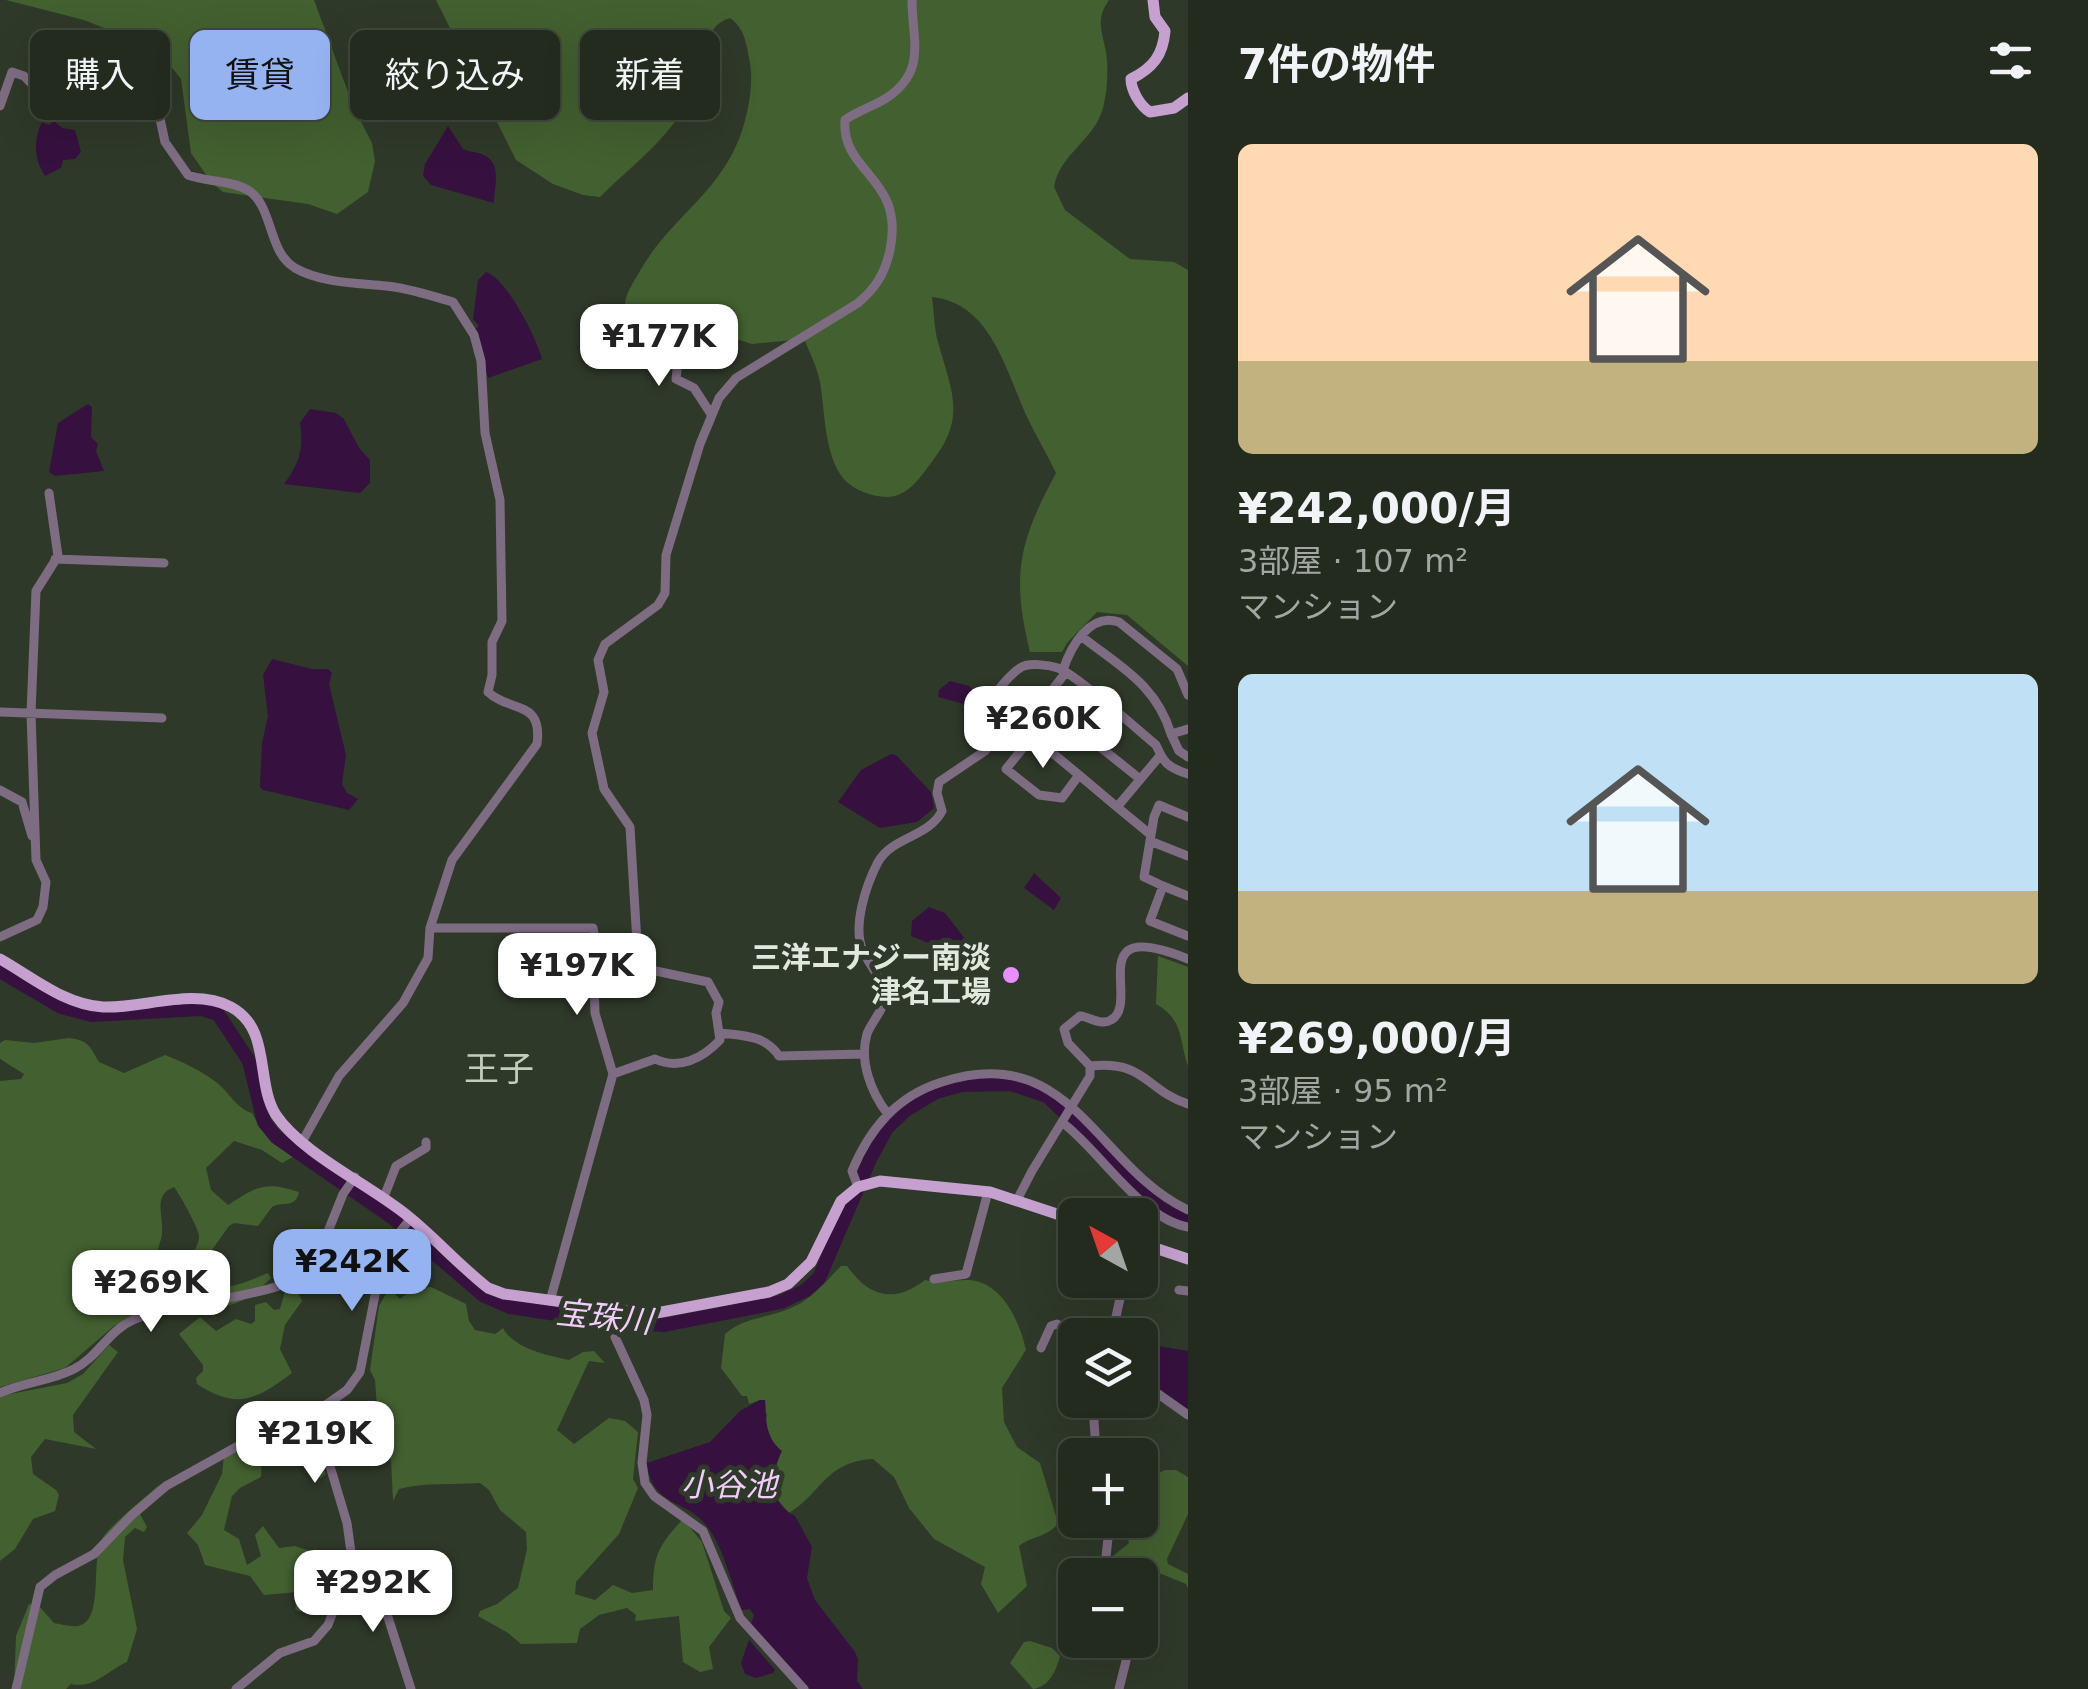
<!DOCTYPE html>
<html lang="ja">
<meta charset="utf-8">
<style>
:root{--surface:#232b1f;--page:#2f372c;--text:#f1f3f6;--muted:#a3a7a4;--line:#40473d;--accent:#95b2f1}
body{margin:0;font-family:"DejaVu Sans","Noto Sans JP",sans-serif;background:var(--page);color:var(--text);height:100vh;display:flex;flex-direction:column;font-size:38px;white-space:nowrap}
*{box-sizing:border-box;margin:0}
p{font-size:32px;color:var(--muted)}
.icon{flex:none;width:55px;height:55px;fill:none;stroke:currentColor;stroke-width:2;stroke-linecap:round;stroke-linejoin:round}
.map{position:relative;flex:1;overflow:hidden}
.panel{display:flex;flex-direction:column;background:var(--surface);width:900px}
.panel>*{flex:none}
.hud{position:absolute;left:30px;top:30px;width:950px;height:90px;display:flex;gap:20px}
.needle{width:65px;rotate:320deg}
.buttons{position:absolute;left:1058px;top:1198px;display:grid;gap:20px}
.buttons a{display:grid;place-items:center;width:100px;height:100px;border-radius:15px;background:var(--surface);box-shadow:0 10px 40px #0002,0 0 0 2px var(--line);font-size:50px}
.price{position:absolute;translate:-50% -85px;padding:0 22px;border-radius:20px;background:#fff;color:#222;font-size:32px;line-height:65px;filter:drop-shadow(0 2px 5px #0008)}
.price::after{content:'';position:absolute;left:50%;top:60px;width:30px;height:22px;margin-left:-15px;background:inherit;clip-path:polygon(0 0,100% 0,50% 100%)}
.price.current{background:var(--accent);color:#111}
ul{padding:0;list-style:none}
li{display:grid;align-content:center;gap:20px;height:530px;padding:0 50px}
li span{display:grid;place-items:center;height:310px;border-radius:15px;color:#555}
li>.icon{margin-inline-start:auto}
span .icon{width:180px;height:180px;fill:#fffc;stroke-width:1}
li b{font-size:42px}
h2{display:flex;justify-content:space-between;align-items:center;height:120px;padding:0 50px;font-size:42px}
.chip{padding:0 35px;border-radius:15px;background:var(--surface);box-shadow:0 10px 40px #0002,0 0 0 2px var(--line);font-size:35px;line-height:90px}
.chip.current{background:var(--accent);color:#111}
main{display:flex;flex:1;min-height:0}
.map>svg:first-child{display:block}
.green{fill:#436030}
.water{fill:#36113f}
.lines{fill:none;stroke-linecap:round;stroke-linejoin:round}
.river{stroke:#36113f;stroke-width:14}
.minor{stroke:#7e6c83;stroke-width:9}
.major{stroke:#c6a1d0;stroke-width:11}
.poi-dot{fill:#e88eff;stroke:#2f3929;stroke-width:4}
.labels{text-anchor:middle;stroke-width:10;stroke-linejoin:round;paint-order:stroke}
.poi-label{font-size:30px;font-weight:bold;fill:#e1e8de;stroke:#2f3929;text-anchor:end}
.water-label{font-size:32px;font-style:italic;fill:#f2cdfb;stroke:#2f3929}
.quarter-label{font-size:35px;fill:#c1ceba;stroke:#2f3929}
</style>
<main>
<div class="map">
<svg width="1188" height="1689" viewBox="0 0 1188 1689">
<rect width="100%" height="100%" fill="#2f3929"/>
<path class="green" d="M6 0H314L354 108 372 143 375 161 368 192 337 214 308 204 223 192 211 182 191 153 181 79 157 49 84 20Z
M436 0H1109C1093 22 1105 36 1107 60 1108 75 1107 93 1103 108 1094 141 1060 153 1054 187L1065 210 1130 259 1174 262 1188 270V666L1127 615 1097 612 1067 643 1062 652H1030C1011 574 1019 542 1056 473 1047 454 1036 436 1027 417 1006 371 991 303 932 297 934 312 934 328 938 342 952 392 967 418 931 463 922 475 913 489 898 495 883 501 854 492 843 478 824 454 825 411 820 382 817 367 810 353 804 339L752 344 724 335C714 346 704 360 689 364 658 372 622 335 625 304 626 292 635 280 641 269 677 209 731 188 747 112 751 94 753 76 749 58 746 42 744 28 730 18 702 25 701 68 692 91 675 135 632 165 600 197L583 195 553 184 516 160Z
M1158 956 1188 967V1066C1179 1040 1184 1020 1156 1004Z
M69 1038C89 1040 90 1047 99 1062L124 1073 165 1055C183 1062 200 1070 216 1082 229 1092 236 1108 252 1113L260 1128 293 1157 282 1163 262 1150 234 1141 206 1168 211 1190 228 1205C257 1186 265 1181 299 1192 296 1209 282 1201 272 1207L258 1226 234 1223 229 1226 194 1275C208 1300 247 1282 268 1273L271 1278C264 1284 256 1294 247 1298 220 1314 184 1308 185 1272 185 1257 199 1251 199 1236 198 1227 180 1195 174 1187 152 1195 164 1216 162 1233 162 1238 159 1244 158 1250L166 1264 159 1305 114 1326 65 1368 0 1387V1081L21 1079 24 1074 0 1059V1043L5 1040 34 1043Z
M841 1266H847C869 1297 894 1304 925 1280 941 1284 951 1280 966 1280 1001 1279 1020 1322 1026 1350L1002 1388 1004 1422 1017 1447 1040 1463 1058 1523C1049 1537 1031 1536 1019 1546L1027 1586 998 1613 981 1584 985 1567 934 1539 909 1508 894 1477 873 1459C825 1462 823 1492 789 1513L776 1498 773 1477 779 1457 765 1423 767 1415 760 1400 749 1404 747 1396H742L721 1368 725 1334C744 1317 770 1318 793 1307 812 1299 827 1280 841 1266Z
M431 1287 466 1304 469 1321 475 1330 495 1334 503 1328C513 1348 548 1356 569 1360L583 1352 594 1351 605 1363 589 1361 557 1430 574 1444 609 1418 625 1421 638 1432 633 1479 638 1488 619 1534 576 1582 575 1594 595 1600 613 1585 632 1593 653 1590C653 1555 659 1545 683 1519L702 1542 724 1611 731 1618 709 1647 713 1669 700 1672 683 1662 679 1616 635 1621 636 1615 627 1608 599 1615 580 1629 577 1643 521 1644 508 1633 478 1616 480 1611 497 1604 518 1588 527 1549 526 1532 500 1510 489 1490 480 1483C453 1485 425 1482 399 1489L393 1501 391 1460 379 1435 375 1380 370 1370 379 1306 387 1292 392 1291 400 1299 414 1288Z
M286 1288 297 1290 302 1301 285 1325 280 1349 292 1373C256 1400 237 1410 197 1384L196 1378 203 1371V1365L179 1334 200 1317 216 1331 236 1319 251 1324 255 1321V1305L266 1302 274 1310 280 1309Z
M109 1345 118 1352 73 1415 74 1432 96 1449 45 1439 31 1457 33 1474 56 1490 59 1495 55 1511 33 1519 15 1549 0 1561V1396L67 1383 83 1374Z
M308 1424 326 1474 320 1479C305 1444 304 1427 263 1446L261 1477 240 1488 232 1496 224 1530 239 1539 247 1565 261 1556 255 1535 263 1526 279 1548 295 1546 321 1555 324 1560 319 1571 323 1581 315 1589 305 1609 300 1612 295 1609 298 1592 264 1595 250 1576 205 1565 198 1545 187 1533 202 1515 222 1474 224 1456 269 1431Z
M1165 1470H1176L1188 1477V1514L1167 1559 1168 1564 1188 1574V1589L1186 1584 1142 1566 1112 1567 1113 1556 1129 1543 1125 1523 1114 1520H1140V1475L1150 1477Z
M160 1484 149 1499 152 1504 140 1514 147 1527 144 1532 135 1528 125 1537 123 1560 137 1629 127 1662C107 1671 94 1689 71 1684L66 1689H14L16 1636 29 1604 39 1606 54 1623C60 1624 71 1627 78 1626 105 1621 90 1560 102 1539 110 1525 146 1497 160 1484Z
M1030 1641 1052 1648 1060 1656C1056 1671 1049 1687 1033 1689L1010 1663 1024 1642Z"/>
<path class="water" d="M133 52 155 64 156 77 117 75 125 54Z
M54 121 62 128 75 130 81 152 75 159 63 160 61 168 45 176C34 160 33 140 42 122L49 125Z
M448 126 463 149C468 151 473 152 479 153 504 161 494 185 494 203L431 185 423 176 425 164Z
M486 272C507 279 536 337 542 359L488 378 474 330 479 326 473 319 478 280Z
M88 404 92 407 91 437 98 444 96 451 104 471 55 476 49 472 58 423Z
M310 409 336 413 344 419 359 448 370 460V483L360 493 284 484C299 464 304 449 300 423Z
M272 659 312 669H328L332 673 329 684 346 755 342 784 347 793 358 799 349 810 263 790 260 787 262 743 268 716 263 675Z
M950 681 969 686 982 698 981 703 968 705 938 697 939 690Z
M891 754 896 755 931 792 934 808 917 822 880 828 838 802 861 770Z
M1034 873 1061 898 1054 910 1024 888Z
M929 907 945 913 972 948 966 958 911 936 912 921Z
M1140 1343 1188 1351V1409L1140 1376Z
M760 1400H765C767 1421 764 1436 782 1451 770 1474 769 1503 795 1516L812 1547 807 1578 815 1600 855 1652 858 1659 857 1681 863 1689H810L751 1624 754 1615 750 1609 742 1610C731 1584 725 1551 709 1529 689 1498 652 1509 647 1463L710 1442 740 1411Z
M749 1640 775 1670 773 1673 756 1678 745 1674 741 1663Z"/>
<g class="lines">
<path class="river" d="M0 971 61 1007 92 1015 201 1009 218 1014 249 1061 264 1122 276 1137 393 1218 483 1295 510 1307 602 1321 664 1325 781 1302 806 1290 819 1278 870 1159 887 1128 906 1110 936 1092 962 1085 1011 1084 1047 1096 1163 1206 1188 1219"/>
<path class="minor" d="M0 106 12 72 24 76 43 96 67 101 74 113 106 104 131 88 150 100 159 114 165 142 188 175C206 182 231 180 248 190 274 207 267 251 295 268 321 283 357 283 386 286 409 288 431 296 453 302L474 335 481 361 485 433 500 500 502 621 492 642V675L488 692C510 713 543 699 537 744L452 860 430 928 428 958 403 1003 339 1076 302 1142
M646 336 656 344 675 347 679 351 676 379 694 388 711 414
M55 559 164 563
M1081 636C1120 667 1156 684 1171 734
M1063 670C1071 646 1090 612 1119 622L1177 669 1188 695
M1066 672 1050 693V706L1054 710 1006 769 1039 795 1062 798 1079 775 1117 807 1159 757
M1054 710 1140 779
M0 712 162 718
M1188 729 1171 734 1179 751 1188 757
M1032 736 1079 775
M0 790 22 802 32 836
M1117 807 1151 835
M1188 817 1159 805 1154 817 1144 877 1163 886 1150 921 1188 936
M1150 841 1188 856
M1163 886 1188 896
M430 928H593L600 963 594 981 595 1013 613 1074 550 1301
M0 937 37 920 43 907 46 882 36 860 31 713 36 591 58 556 49 493
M627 960 633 955 637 943 630 827 604 789 592 733 604 692 598 660 605 644 658 605 665 593 666 555 700 444 719 398 736 378 858 303C876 288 885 273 890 250 905 176 841 174 845 120 859 110 875 106 888 97 927 70 912 40 912 0
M600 963 627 960 651 970 708 982 719 1002 716 1013 720 1040C702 1059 679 1070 655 1059L613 1074
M720 1033C744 1036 765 1035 779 1056L864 1054
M1090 1066C1146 1060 1145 1090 1188 1104
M887 1113C871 1092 859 1061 867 1034 872 1020 887 1008 884 992 881 978 869 964 863 951 852 927 866 885 878 862 893 836 928 838 942 811L937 793 939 782 985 751 996 737 989 702C997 691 1009 675 1020 668 1028 662 1049 665 1058 668 1074 673 1138 730 1156 745 1164 763 1167 767 1188 774
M1063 1123C1101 1152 1141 1219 1188 1227
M858 1187 852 1171C870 1128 897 1096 942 1082 1072 1040 1096 1167 1188 1210
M384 1197 396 1166 426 1148V1142
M1017 1200 1032 1171 1090 1076V1066L1068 1043 1064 1029 1080 1016C1090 1017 1101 1026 1111 1020 1142 1003 1080 915 1188 959
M934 1279 966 1274 988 1192
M1179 1290 1188 1291
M617 1311 615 1337 644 1400 647 1415 642 1463 645 1483 654 1496 703 1531 740 1618 804 1689
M1112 1335 1124 1280
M1041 1348 1051 1326 1057 1324 1082 1335
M1140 1381 1188 1415
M0 1393C24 1382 51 1381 74 1369 98 1357 108 1331 133 1320 180 1300 277 1299 313 1269L343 1194 355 1177
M1093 1455C1099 1434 1090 1424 1096 1400
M349 1570 387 1585 385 1608 411 1689
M1104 1575 1110 1520
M16 1689 40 1587 55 1575 94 1554 132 1515 166 1486 270 1428 303 1421 347 1390 360 1372 376 1290 399 1233 411 1218
M236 1689 280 1653 314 1641 328 1625 349 1570 351 1552 347 1523 318 1426 322 1408
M1119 1689 1126 1661 1122 1640"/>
<path class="major" d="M1153 0 1155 17 1165 31C1163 55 1153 68 1131 79 1131 90 1140 106 1150 112L1174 108 1188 98
M0 959C32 977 65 1005 103 1007 142 1009 194 987 231 1007 272 1029 255 1082 276 1115 302 1154 372 1186 409 1217 436 1239 460 1266 488 1288L504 1294 651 1314 769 1292 788 1284 811 1262 841 1201 858 1187 880 1181 990 1192 1075 1220
M1140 1243 1188 1259"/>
</g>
<circle class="poi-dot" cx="1011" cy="975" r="10"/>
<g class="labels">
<g class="poi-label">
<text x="991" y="968">三洋エナジー南淡<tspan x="991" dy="34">津名工場</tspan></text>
</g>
<g class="water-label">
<text transform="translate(604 1317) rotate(6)" y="11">宝珠川</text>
<text x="729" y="1496">小谷池</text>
</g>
<g class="quarter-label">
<text x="499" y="1081">王子</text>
</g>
</g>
</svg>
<div class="buttons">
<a><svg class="needle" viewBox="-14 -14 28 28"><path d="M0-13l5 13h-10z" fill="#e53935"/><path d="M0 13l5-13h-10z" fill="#a3a7a4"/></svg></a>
<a><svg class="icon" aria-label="layers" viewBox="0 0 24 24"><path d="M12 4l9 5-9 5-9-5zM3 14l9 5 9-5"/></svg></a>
<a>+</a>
<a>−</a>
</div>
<b class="price" style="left:659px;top:389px">¥177K</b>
<b class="price" style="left:1043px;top:771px">¥260K</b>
<b class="price" style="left:577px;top:1018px">¥197K</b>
<b class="price current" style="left:352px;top:1314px">¥242K</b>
<b class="price" style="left:151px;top:1335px">¥269K</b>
<b class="price" style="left:315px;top:1486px">¥219K</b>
<b class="price" style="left:373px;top:1635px">¥292K</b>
<div class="hud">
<a class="chip">購入</a>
<a class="chip current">賃貸</a>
<a class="chip">絞り込み</a>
<a class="chip">新着</a>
</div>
</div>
<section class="panel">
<h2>7件の物件<svg class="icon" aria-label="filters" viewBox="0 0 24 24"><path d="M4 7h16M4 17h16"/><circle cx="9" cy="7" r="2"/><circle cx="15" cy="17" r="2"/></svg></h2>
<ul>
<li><span style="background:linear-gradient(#ffd9b3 70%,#c2b280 0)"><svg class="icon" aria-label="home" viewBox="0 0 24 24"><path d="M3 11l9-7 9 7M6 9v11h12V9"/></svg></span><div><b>¥242,000/月</b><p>3部屋 · 107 m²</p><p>マンション</p></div></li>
<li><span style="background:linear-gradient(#bfe0f5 70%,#c2b280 0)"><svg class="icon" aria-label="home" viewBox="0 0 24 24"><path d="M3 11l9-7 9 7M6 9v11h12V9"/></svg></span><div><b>¥269,000/月</b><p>3部屋 · 95 m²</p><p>マンション</p></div></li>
</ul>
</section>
</main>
